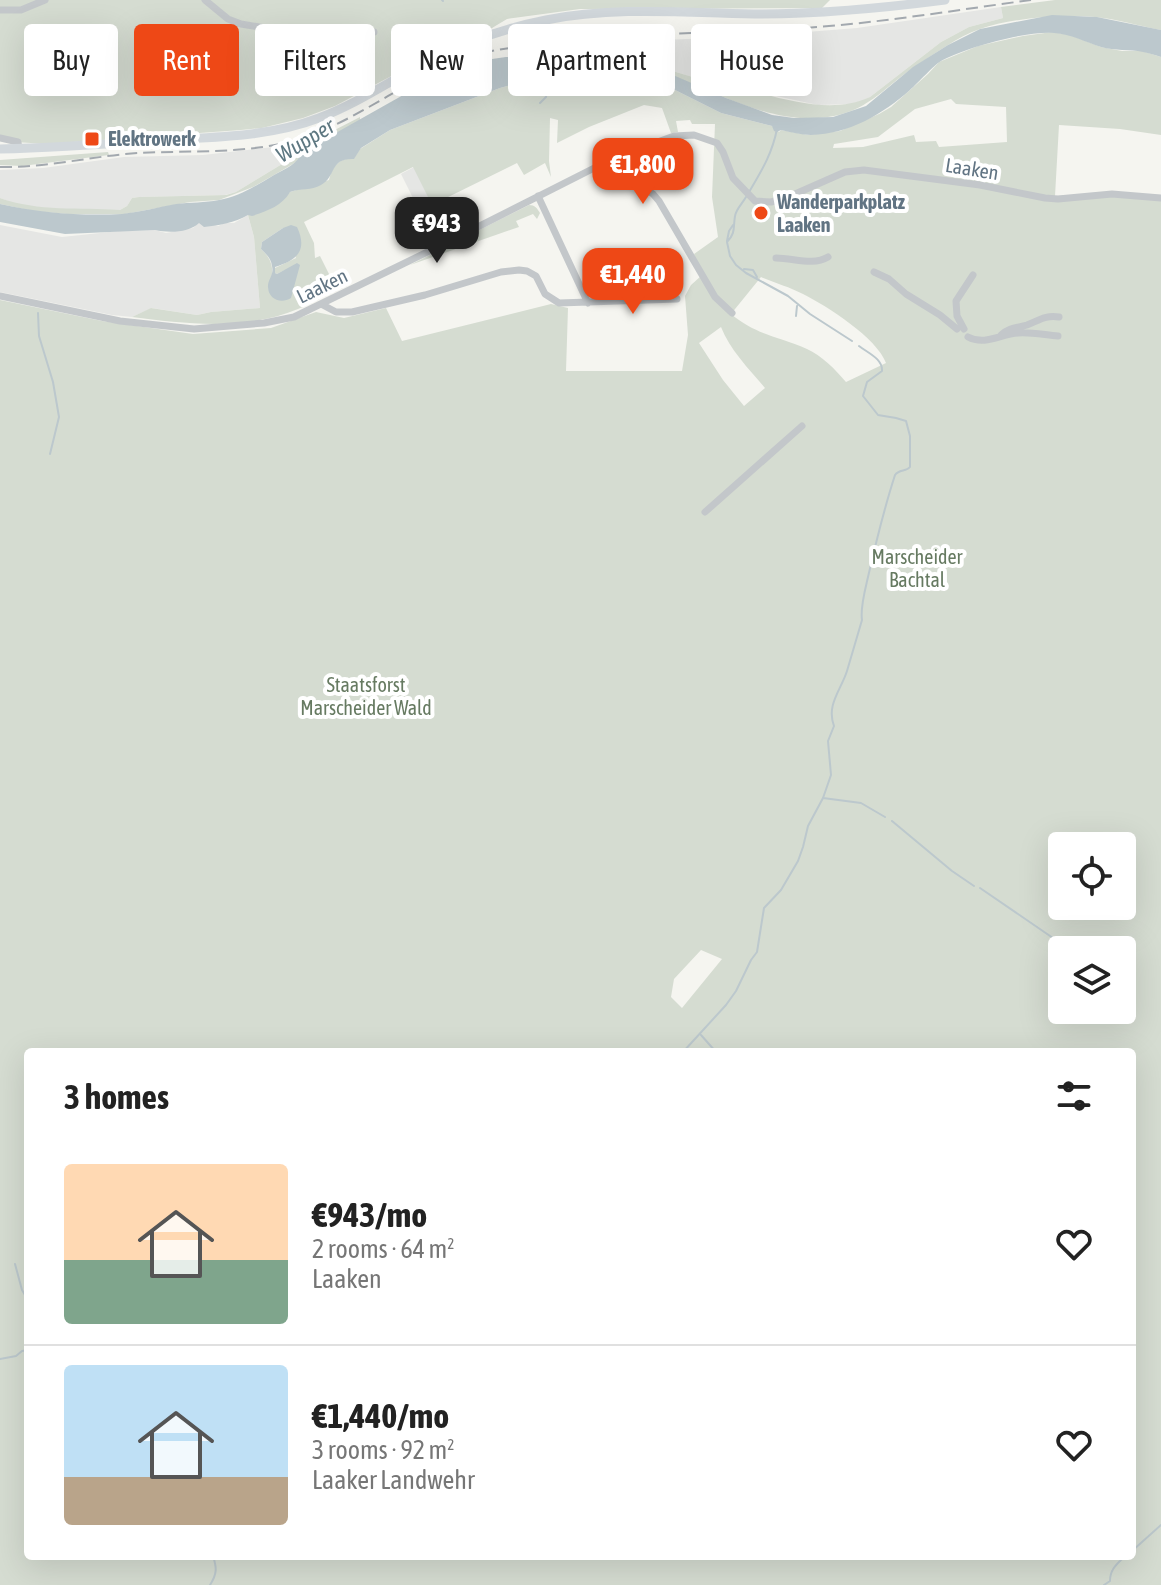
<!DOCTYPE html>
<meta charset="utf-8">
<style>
:root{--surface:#fff;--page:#f2f2f2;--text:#222;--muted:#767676;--line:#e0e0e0;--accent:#ee4816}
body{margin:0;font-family:"Asap Condensed",sans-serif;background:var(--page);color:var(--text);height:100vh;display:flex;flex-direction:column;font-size:30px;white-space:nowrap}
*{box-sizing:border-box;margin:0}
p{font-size:26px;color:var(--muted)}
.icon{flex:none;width:44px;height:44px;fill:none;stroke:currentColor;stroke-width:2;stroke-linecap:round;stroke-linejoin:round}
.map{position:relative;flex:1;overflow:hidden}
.details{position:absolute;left:24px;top:1048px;width:1112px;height:512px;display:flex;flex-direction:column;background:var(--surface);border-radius:8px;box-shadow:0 8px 32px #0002}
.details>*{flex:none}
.hud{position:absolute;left:24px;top:24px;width:1114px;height:72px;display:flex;gap:16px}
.buttons{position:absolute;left:1048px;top:832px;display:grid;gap:16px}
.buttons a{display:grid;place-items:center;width:88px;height:88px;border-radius:8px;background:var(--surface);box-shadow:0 8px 32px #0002;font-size:40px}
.price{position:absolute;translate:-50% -68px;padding:0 18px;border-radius:16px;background:var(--accent);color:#fff;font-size:26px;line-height:52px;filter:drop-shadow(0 2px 4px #0008)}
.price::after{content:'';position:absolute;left:50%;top:48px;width:24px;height:18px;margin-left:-12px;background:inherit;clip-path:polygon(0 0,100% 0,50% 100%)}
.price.current{background:#222;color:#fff}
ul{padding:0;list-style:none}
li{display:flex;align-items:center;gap:24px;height:200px;padding:0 40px}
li+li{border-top:2px solid var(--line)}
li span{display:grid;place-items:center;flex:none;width:224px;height:160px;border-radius:8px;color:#555}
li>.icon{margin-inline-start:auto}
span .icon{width:96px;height:96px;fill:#fffc;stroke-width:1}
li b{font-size:34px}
h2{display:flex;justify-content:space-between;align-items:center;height:96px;padding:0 40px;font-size:34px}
.tag{padding:0 28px;border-radius:8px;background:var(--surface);box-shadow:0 8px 32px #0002;font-size:28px;line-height:72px}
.tag.current{background:var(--accent);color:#fff}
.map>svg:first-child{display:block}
.built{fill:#e5e6e4}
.green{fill:#d5dcd1;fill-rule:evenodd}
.water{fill:#bcc8cd}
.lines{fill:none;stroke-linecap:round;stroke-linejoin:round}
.stream{stroke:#bcc8cd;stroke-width:2}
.minor{stroke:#c3c7ca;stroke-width:7}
.secondary{stroke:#d2d8dc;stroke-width:9}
.rail{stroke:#a3a9af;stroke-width:2;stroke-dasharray:12 6;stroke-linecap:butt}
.poi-dot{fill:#ee4816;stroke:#fff;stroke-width:3}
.labels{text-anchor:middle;stroke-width:8;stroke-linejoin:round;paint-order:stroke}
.poi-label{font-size:20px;font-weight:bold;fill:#617483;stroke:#fff;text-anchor:start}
.street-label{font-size:20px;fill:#617483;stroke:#fff}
.park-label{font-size:20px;fill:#667a61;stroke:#fff}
.water-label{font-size:22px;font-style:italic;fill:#5d7781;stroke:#fff}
</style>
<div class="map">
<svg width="1161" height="1585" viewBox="0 0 1161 1585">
<rect width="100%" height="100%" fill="#f5f5f0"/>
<path class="built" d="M1001 7 1003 18 969 27 941 42 870 97 857 104 818 105 738 88H729L669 70 634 67 633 41 744 37 857 28Z
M290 145 292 158 236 192 225 195 139 197 132 198 127 206 120 210 44 209 13 203 0 198V170L43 168 124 157 203 155Z
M414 167 447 235 435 242 401 174Z
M248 215 254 237 260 308 211 312 197 315 152 308 132 317 112 315 0 292V225L62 237 119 231 155 230 166 233 193 228 199 222 218 226 225 223H234Z"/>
<path class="green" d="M0 0H830L822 8 580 9 507 19 487 31 429 56 335 106 303 118 262 128 241 130 46 144 0 141Z
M1055 0H1161V30C1139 26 1117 19 1095 17 1061 14 1012 18 980 29 957 37 936 53 916 66 887 85 870 109 834 116 762 130 702 77 634 67L669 70 730 88H738C780 97 829 116 870 97L941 42 969 27 1003 18 1001 7Z
M1052 32 1070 35 1101 47 1122 51H1142L1161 57V135L1120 129 1059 125 1055 196 1111 194 1161 198V1585H0V300L102 321 193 334 271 328 316 312 344 318 386 308 402 341 551 304 568 308 566 371H682L688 335 685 296 691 285 701 276 694 254 718 237 712 197 715 124H692L690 120 676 121 678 132 671 133 662 108 644 105 589 127 557 143 558 120 550 118 549 161 551 177 545 163 524 175 517 163 432 205 413 167 304 222 314 243 315 258 320 256 337 290C324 296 311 304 298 309 246 331 186 324 132 317L151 308 197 315 211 312 260 308 254 237 248 215 290 192 329 180C332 166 339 158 354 158L360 149 390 130 500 88 549 75 556 74 656 83 667 86 721 113 772 126 779 132 781 130 808 135 840 131 879 114 891 107 928 74 939 62 978 46 1023 36ZM951 99 956 104 1006 107 1007 142 939 147 936 141 916 142 914 135 863 147 833 148 834 144 878 137 915 109ZM283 228 296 258 275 268V273L277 274 285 270 268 290C274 273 275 262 261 249L262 242ZM761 277C775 283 790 287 803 294 827 306 877 338 886 363L846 382C836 370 821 355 807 349 778 336 758 336 731 314ZM721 327C730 350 749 369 765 388L744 406 723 380 699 343ZM1062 846H1122V906H1062ZM701 950 722 959 682 1008 671 997 674 979ZM1062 950H1122V1010H1062ZM28 1052H1132V1556H28Z
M360 117V120L293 164 253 187 219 200 190 202 125 214H68L33 211 0 204V198C39 212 79 207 120 210L127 206 132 198 139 197 226 195 236 192 292 158 290 145 323 136Z
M108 152 109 155 22 166 0 165V160Z
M529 205C535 205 537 208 540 213L537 219 533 214 516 221 519 227 516 228 410 265Z"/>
<path class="water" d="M1052 15 1097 17 1161 30V57C1155 55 1149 53 1143 52 1129 49 1115 51 1101 47 1085 42 1071 34 1054 33 1025 31 967 47 941 61 934 65 918 83 910 90 883 114 849 134 811 135 801 135 791 132 781 130L777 132 774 131 772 126 721 113 667 86 656 83 556 74 549 75 500 88 390 130 361 148 354 159C329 158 337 176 321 185 311 191 301 188 290 192 282 206 267 211 252 216L248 215C234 223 220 225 204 227L199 223C189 233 168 233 155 230L65 234 0 222V204C40 213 81 216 122 214 140 212 159 207 176 204 190 202 205 203 219 200 239 197 257 185 274 175 285 169 298 164 302 152L444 72 478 61 506 57 555 56 654 70 673 75 726 98 772 115 794 118 833 117 866 106 913 67 948 45 980 29Z
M291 225 297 227C308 251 297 260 275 267V273L277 274 297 263 300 265 291 298C280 305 267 298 268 285 269 278 274 274 272 266 271 258 266 254 261 249L262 242 283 228Z"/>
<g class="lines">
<path class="stream" d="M442 0 443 1
M540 103 546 97 549 75
M749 192C762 170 772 154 777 129
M746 197C742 204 736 209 735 216 733 227 736 233 727 242L730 256 736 265 746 273 788 296 810 314 852 341
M727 241 729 231 733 225
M744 269 753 270 757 277
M38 313 39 336 53 382 59 417 50 454
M796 316 797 306
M823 798 861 803 885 817
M892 821 952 871 974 886
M980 888 1053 938
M1064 941 1071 943
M701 1035 716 1052
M683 1052 726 1005 736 991 751 960 757 952 764 908 781 890 798 861 803 847 808 826 823 798 831 775 828 741 834 726C826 705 841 690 847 671 852 654 857 637 862 620 860 608 865 590 868 577 876 542 884 509 895 475 899 469 906 472 910 467V436L906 421 896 418 878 415 863 396 867 382 882 371C883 359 868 353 859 346
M15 1264 22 1290 28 1300
M0 1359 16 1356 22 1351 28 1350
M1132 1551 1161 1525
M210 1585C217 1574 217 1568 213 1556
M1104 1585 1110 1581C1110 1569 1117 1564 1125 1556"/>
<path class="minor" d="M205 0 228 19 241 24 307 35 374 32
M0 10H21L45 0
M0 138 18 142 19 149
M603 163 653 194 659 201 715 297 732 313
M538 196 588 303
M776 258C794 258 813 266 828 257
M874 272 889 279 906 294 940 315 957 329
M0 296 120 321 194 329 264 323 294 317 452 240 614 158 674 136 694 135 717 143 723 152 733 178 755 201 771 202 786 198 845 172 864 170 980 185 1045 198 1058 199 1112 194 1161 198
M321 304 336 312H352L425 295 501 272 519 270 527 271 536 276 545 294 559 303 677 299
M964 329 957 316 956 301 973 275
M1001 335C1010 327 1017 328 1027 325 1040 320 1045 315 1059 317
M968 337C985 346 1001 334 1018 333 1031 332 1045 335 1058 336
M705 512 802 426"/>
<path class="secondary" d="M0 149C55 148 109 144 164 140 216 137 269 137 319 118 359 103 394 78 432 59 468 41 506 28 546 20 615 6 688 13 758 14 821 14 883 8 945 0"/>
<path class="rail" d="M0 167C46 168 92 156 138 153 194 150 252 155 306 137 372 114 426 62 497 50 598 33 702 34 804 28 880 23 956 10 1031 0"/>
</g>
<g class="poi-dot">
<rect x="84" y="131" width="16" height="16" rx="4"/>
<circle cx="761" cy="213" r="8"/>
</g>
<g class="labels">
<g class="poi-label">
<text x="108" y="146">Elektrowerk</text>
<text x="777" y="209">Wanderparkplatz<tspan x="777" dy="23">Laaken</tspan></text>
</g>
<g class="street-label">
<text transform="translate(972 169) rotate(9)" y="7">Laaken</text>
<text transform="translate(322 286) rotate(-26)" y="7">Laaken</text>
</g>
<g class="park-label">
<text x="917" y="564">Marscheider<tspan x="917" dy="23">Bachtal</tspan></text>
<text x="366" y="692">Staatsforst<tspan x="366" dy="23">Marscheider Wald</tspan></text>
</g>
<g class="water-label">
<text transform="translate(305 140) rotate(-31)" y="8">Wupper</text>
</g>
</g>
</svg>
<div class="buttons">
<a><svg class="icon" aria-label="locate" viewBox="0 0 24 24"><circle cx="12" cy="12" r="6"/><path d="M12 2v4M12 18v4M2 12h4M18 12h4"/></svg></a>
<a><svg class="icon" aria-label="layers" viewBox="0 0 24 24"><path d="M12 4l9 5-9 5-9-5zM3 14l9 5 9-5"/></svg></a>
</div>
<b class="price" style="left:643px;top:206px">€1,800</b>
<b class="price current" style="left:437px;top:265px">€943</b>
<b class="price" style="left:633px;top:316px">€1,440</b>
<div class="hud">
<a class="tag">Buy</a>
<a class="tag current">Rent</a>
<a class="tag">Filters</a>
<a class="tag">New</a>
<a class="tag">Apartment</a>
<a class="tag">House</a>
</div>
<section class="details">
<h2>3 homes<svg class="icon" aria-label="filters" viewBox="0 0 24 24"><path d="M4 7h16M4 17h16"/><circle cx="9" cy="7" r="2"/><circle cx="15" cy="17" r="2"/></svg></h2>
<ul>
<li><span style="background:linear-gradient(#ffd9b3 60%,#7fa58c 0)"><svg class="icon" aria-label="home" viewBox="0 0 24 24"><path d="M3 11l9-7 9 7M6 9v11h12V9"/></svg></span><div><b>€943/mo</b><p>2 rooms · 64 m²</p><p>Laaken</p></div><svg class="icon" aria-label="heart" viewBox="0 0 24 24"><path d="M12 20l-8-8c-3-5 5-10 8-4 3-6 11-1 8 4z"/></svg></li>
<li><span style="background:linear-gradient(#bfe0f5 70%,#b9a48a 0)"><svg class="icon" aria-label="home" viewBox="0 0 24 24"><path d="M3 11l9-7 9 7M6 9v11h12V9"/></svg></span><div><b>€1,440/mo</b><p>3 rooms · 92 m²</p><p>Laaker Landwehr</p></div><svg class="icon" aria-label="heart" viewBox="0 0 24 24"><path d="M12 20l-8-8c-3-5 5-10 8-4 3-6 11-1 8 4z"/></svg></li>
</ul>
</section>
</div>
